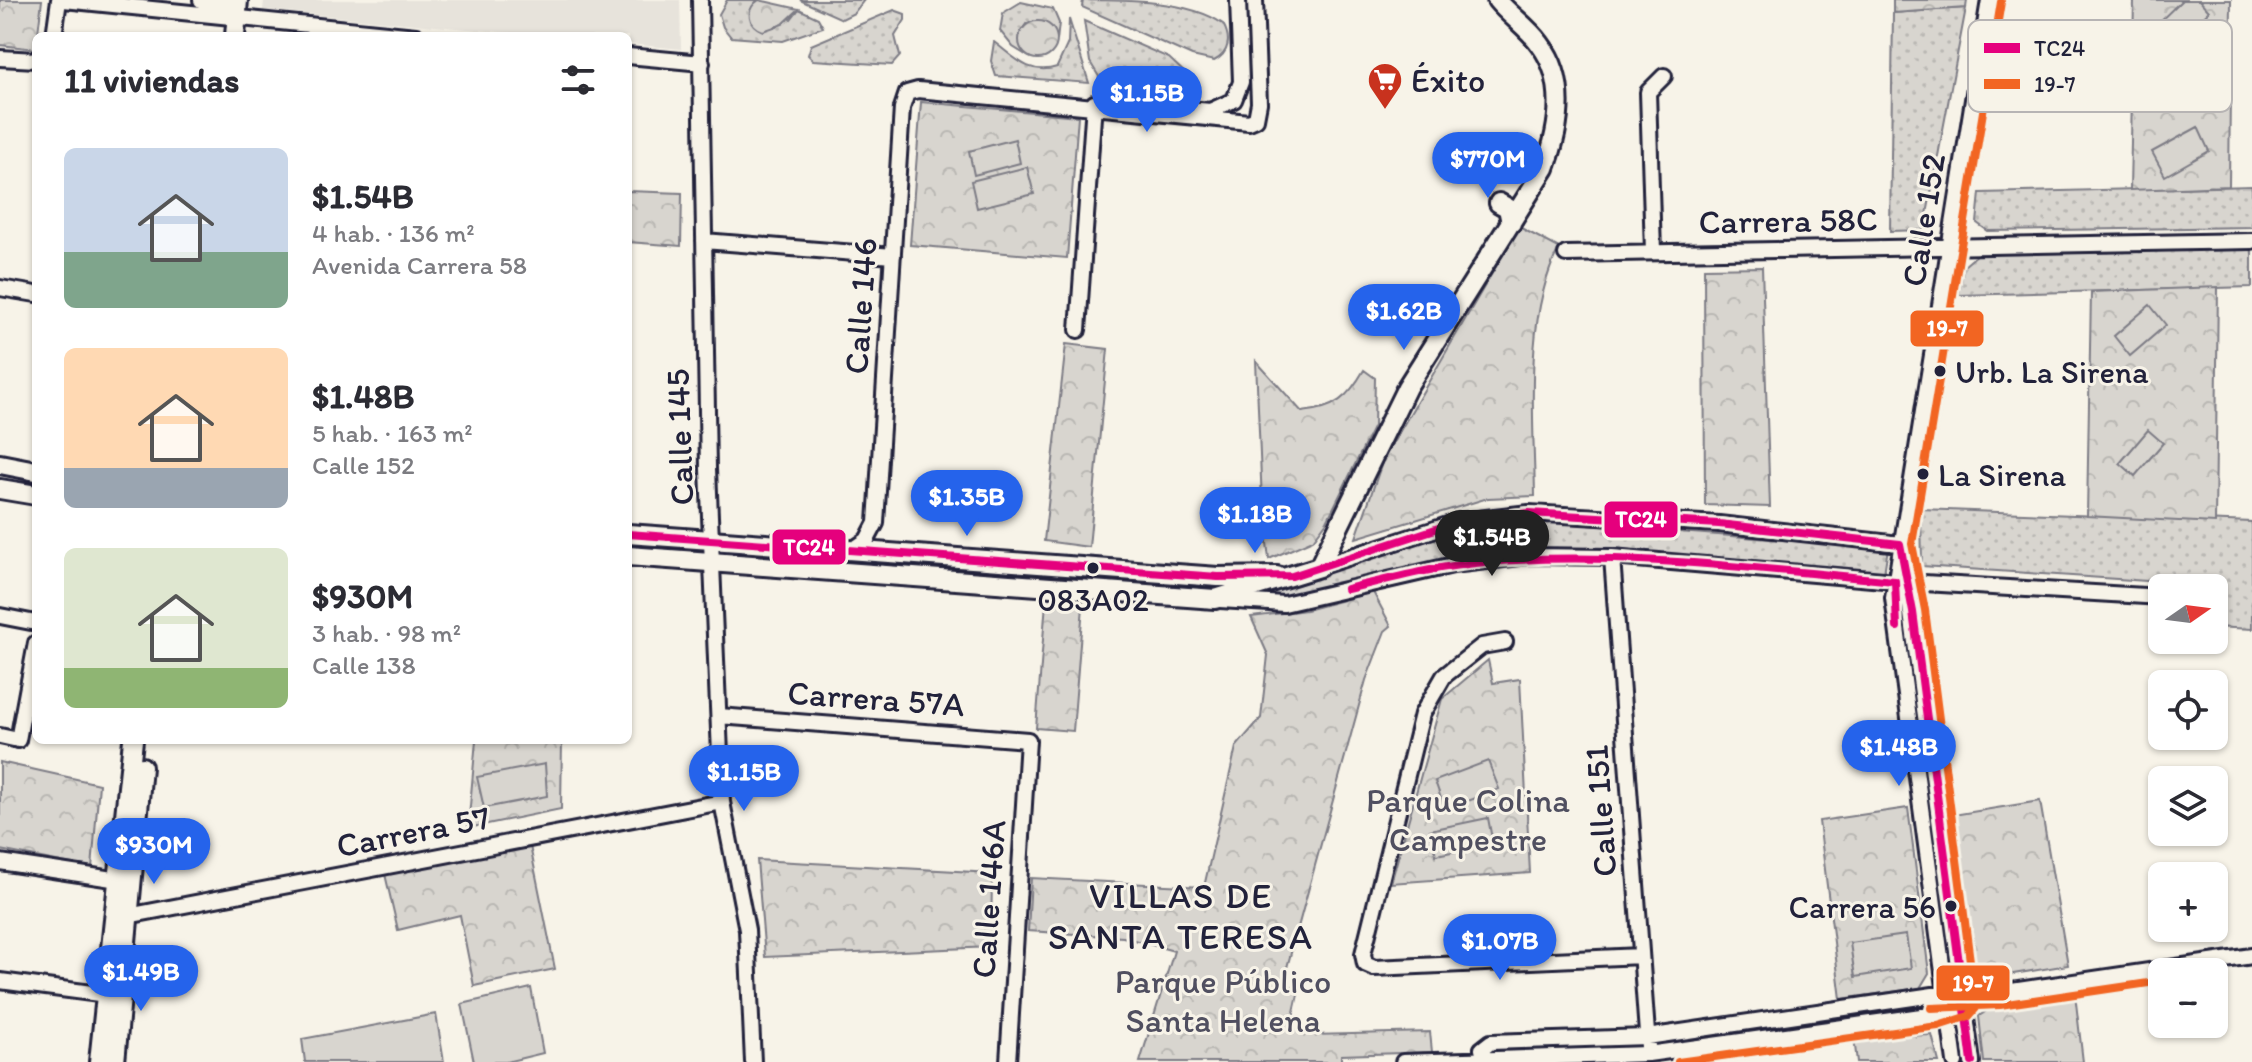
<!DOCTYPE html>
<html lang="es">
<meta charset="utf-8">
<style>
:root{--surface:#fff;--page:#f7f7f7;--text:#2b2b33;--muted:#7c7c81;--accent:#2563eb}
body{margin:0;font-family:Itim,sans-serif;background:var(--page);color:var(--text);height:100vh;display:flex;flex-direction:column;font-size:30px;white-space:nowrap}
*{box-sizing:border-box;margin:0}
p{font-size:26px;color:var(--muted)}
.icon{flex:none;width:44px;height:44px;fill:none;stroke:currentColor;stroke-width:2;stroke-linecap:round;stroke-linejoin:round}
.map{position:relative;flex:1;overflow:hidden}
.details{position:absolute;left:32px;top:32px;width:600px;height:712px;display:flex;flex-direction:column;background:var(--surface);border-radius:12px;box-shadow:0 2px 6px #0004}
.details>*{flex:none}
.needle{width:52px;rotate:76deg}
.buttons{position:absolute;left:2148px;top:574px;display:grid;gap:16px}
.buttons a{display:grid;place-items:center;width:80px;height:80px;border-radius:12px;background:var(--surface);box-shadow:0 2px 6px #0004;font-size:40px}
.price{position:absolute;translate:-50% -68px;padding:0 18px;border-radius:28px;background:var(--accent);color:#fff;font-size:26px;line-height:52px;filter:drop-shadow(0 2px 4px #0008)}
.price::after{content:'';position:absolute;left:50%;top:48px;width:24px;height:18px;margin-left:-12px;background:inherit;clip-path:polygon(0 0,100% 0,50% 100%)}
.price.on{background:#222;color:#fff}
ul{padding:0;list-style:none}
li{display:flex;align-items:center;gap:24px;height:200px;padding:0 32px}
li span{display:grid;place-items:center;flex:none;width:224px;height:160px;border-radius:12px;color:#555}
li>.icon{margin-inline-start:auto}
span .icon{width:96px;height:96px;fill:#fffc;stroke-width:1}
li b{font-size:34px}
h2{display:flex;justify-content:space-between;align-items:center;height:96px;padding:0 32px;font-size:34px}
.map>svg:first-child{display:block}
.built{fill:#e7e3db}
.grass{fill:url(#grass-dots);stroke:#7d7c85;stroke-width:2}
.park{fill:url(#park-crowns);stroke:#7d7c85;stroke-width:2}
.pitch{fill:#d8d5cf;stroke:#7d7c85;stroke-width:2}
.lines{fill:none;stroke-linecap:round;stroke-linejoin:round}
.minor-casing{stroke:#22223b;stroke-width:20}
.major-casing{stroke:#22223b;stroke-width:24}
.minor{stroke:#f7f3e8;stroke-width:14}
.major{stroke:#f7f3e8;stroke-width:18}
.bus-1-casing{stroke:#f7f3e8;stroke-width:14}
.bus-2-casing{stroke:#f7f3e8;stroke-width:14}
.bus-1{stroke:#e5007d;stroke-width:8}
.bus-2{stroke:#f26522;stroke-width:8}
.bus-dot{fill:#22223b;stroke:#f7f3e8;stroke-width:3}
.labels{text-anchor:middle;stroke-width:6;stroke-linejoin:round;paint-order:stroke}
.bus-label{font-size:32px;fill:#22223b;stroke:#f7f3e8;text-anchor:start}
.poi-label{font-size:34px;fill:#22223b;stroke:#f7f3e8;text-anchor:start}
.street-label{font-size:34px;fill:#22223b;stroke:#f7f3e8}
.park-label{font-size:34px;fill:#504f60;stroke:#f7f3e8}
.neighbourhood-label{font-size:36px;letter-spacing:2px;fill:#22223b;stroke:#f7f3e8}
.key{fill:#f7f3e8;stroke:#b7b4b4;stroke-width:2}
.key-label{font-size:22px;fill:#22223b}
.line-badge{stroke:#f7f3e8;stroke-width:3}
.badge-label{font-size:22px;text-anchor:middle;font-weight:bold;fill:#fff}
</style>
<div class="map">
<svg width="2252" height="1062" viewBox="0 0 2252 1062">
<defs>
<pattern id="grass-dots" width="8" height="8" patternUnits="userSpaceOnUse" patternTransform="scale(2)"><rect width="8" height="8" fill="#d8d5cf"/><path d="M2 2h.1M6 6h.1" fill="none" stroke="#b9b7b3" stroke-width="1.8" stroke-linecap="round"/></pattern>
<pattern id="park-crowns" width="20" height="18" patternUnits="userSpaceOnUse" patternTransform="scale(2)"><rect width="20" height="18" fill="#d8d5cf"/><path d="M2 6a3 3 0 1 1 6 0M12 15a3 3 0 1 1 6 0" fill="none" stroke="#b9b7b3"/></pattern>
</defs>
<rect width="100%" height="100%" fill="#f7f3e8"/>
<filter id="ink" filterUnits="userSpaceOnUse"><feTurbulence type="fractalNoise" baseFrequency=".0125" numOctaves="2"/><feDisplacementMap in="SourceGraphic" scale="16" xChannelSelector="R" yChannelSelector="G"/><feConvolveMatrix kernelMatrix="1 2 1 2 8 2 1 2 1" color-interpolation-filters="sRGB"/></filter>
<g filter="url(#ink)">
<path class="built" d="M264 0H680L681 49 628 44V36H542L263 10Z"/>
<path class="grass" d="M727 0H759L756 2 791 19 799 9 818 18 823 27 783 41 731 37 723 27 719 14Z
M800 0H864L854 13 842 19Z
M1083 0C1125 0 1189 0 1223 24 1231 38 1230 53 1214 61L1192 56 1082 7Z
M1021 2 1053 9 1059 23 1057 41V35L1026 24C1018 34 1019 49 1029 57L1013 47 1000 31 1003 13Z
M1966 8 1924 230 1890 231 1893 13Z
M894 10 905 14V20L895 36 900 56 892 65 813 60 808 55 811 45Z
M1069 19 1089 83 996 76 991 61 994 42C1014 57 1029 76 1057 67L1068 43Z
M1084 21 1169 58 1186 74 1185 87 1168 93 1104 85 1090 62Z
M2252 186V227L1988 231 1977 223 1980 193Z
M2252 249V287L1959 295 1964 266 1978 254Z
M1921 509 2252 522V629L2214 627V588H2207V585L1922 566Z
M1536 521 1888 548 1884 573 1515 552 1419 565 1310 593 1255 598C1347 566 1438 524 1536 521Z
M751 551 1252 581 1205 590 750 560Z
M1900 605 1905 607 1951 954 1946 955Z
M1919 1002 1921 1010 1662 1047 1661 1040Z"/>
<path class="park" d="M0 0H42L36 49 0 45Z
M759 0 799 9 783 24 763 31C747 25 745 9 759 0Z
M1893 0H1967L1966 8 1893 13Z
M2134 0H2231L2229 186 2130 190Z
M1019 40a19 19 0 1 1 38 0a19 19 0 1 1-38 0Z
M921 102 1078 116 1067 258 910 245Z
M628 191 682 193 681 246 628 242Z
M1519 227 1559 248C1523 319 1534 419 1535 496L1488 498 1356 538 1383 460Z
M1762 267 1770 507 1705 505 1704 268Z
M2218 287 2215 523 2087 516 2091 292Z
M1066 344 1108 349 1089 547 1044 541Z
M1256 361 1302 412C1335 409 1348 398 1364 370L1375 378 1374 426 1327 521 1313 540 1269 559 1262 502Z
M1373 592 1391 626 1385 631 1366 680 1283 982 1299 990 1292 1021 1312 1035 1430 1032 1432 1052 1341 1055V1062H1140L1174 951 1123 937 1028 931 1031 878 1204 887 1236 747 1261 718 1268 655 1251 617 1306 610Z
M1046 602 1083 606 1073 731 1036 728Z
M1488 660 1493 683 1520 679 1530 873 1391 883 1442 699Z
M476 740H562L561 809 468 828Z
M0 762 99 784 92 868 0 850Z
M2040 801 2068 965 1977 980 1970 961 1953 815Z
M1908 808 1929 973 1920 988 1841 999 1819 821Z
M530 846 555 969 474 986 460 915 398 930 385 874Z
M757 860 992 873 991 947 765 957Z
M2075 994 2083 1062H1984L1979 1016 1990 1009Z
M1932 1035 1939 1062H1857L1854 1038Z"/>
<path class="pitch" d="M2182 0H2199L2209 11 2171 46 2154 27Z
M2198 127 2209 151 2165 176 2152 152Z
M1015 139 1020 163 974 175 969 151Z
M1027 167 1034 194 977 208 971 181Z
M2150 305 2166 325 2130 356 2114 336Z
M2148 430 2163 443 2135 476 2120 463Z
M1488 761 1499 789 1445 810 1435 781Z
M545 764 547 796 484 808 477 777Z
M1488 818 1493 844 1436 855 1430 830Z
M1906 935 1911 968 1855 977 1850 943Z
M531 988 543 1053 506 1062H474L462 1004Z
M436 1014 444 1062H305L302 1039Z"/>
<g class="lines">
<defs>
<path id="minor" d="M64 0 416 36
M201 0 238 4
M700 0 708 469 722 802 747 930 753 1062
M54 36 59 0
M628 56 702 63
M0 58 36 60
M1147 105 1210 111 1234 100 1241 82 1238 0
M704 241 893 256
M1653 252 1648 92 1664 76
M1566 254 2252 241
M0 288 36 294
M1078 330 1094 103
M851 551 867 540 876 523 902 108 907 93 918 90 1249 122 1256 119 1259 103 1255 0
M1612 557 1648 1047
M1319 567 1460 521 1529 513 1719 524 1900 544
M1906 576 1972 1062
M1220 600 1284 604 1453 565 1529 556 1612 557 1907 582 2162 597
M0 616 36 623
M1505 642 1482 646 1444 676 1422 714 1363 954 1365 964 1374 968 1641 956
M719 716 1028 740 1008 1062
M0 736 18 740 36 643
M0 862 119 880
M122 917 722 802
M0 981 107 995
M1484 1057 1482 1049 1491 1042 1647 1037 1933 995 1998 993 2252 956
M1403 1062 1648 1054 1936 1014 1983 998
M1955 1062 1893 598 1989 0"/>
<path id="major" d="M235 36 238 0
M1499 203 1508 208 1511 223
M0 464 36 471
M0 489 36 495
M628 534 1218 577 1277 576
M628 556 1215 599 1319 567 1407 387 1545 168C1560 128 1568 81 1540 44 1528 27 1510 16 1497 0
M99 1062 133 740
M115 1062 142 767"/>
</defs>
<use href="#minor" class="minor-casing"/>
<use href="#major" class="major-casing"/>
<use href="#minor" class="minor"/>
<use href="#major" class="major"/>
<defs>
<path id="bus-1" d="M628 534 1218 577 1292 576 1460 521 1529 513 1719 524 1900 544 1913 612 1972 1062
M1347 589C1393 578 1438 566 1485 562 1622 551 1759 569 1895 581L1897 627"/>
<path id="bus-2" d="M1931 1008 2000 1005 2162 981
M1678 1062 1938 1026 1969 1016 1976 1008 1925 610 1912 544 2001 2"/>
</defs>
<use href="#bus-1" class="bus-1-casing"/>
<use href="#bus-2" class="bus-2-casing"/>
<use href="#bus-1" class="bus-1"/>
<use href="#bus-2" class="bus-2"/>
</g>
</g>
<defs>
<symbol id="supermarket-pin" viewBox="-11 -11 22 30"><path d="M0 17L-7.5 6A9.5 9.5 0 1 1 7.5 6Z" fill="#c8321e" stroke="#f7f3e8"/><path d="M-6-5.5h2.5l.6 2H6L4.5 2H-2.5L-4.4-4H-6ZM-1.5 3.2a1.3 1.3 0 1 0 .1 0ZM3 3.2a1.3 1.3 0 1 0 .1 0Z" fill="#fff"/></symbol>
</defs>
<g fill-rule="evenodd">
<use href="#supermarket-pin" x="1365" y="60" width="40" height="54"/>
</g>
<g class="bus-dot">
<circle cx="1940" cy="371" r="7"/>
<circle cx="1923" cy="474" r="7"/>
<circle cx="1093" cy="568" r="7"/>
<circle cx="1951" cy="906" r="7"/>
</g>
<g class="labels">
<g class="bus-label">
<text x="1955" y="383">Urb. La Sirena</text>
<text x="1938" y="486">La Sirena</text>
<text x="1093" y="611" text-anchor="middle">083A02</text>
<text x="1936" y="918" text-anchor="end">Carrera 56</text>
</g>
<g class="poi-label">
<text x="1411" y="92">Éxito</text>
</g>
<g class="street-label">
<text transform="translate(1788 220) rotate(-1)" y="12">Carrera 58C</text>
<text transform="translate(1923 220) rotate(-81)" y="12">Calle 152</text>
<text transform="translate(860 306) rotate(-86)" y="12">Calle 146</text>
<text transform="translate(679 437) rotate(-92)" y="12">Calle 145</text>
<text transform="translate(876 698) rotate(4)" y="12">Carrera 57A</text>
<text transform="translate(1600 811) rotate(-94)" y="12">Calle 151</text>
<text transform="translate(413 831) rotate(-11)" y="12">Carrera 57</text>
<text transform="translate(988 899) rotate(-86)" y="12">Calle 146A</text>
</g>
<g class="park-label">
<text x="1468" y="812">Parque Colina<tspan x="1468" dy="39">Campestre</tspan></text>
<text x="1223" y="993">Parque Público<tspan x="1223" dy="39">Santa Helena</tspan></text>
</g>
<g class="neighbourhood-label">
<text x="1181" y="908">VILLAS DE<tspan x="1181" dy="41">SANTA TERESA</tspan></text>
</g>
</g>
<rect x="1968" y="20" width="264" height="92" rx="12" class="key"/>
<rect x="1984" y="43" width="36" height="10" fill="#e5007d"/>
<rect x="1984" y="79" width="36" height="10" fill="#f26522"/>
<g class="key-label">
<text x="2034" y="56">TC24</text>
<text x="2034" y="92">19-7</text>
</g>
<g class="line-badge">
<rect x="1909" y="309" width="76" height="39" rx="8" fill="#f26522"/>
<rect x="1603" y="500" width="76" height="39" rx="8" fill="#e5007d"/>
<rect x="771" y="528" width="76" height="38" rx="8" fill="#e5007d"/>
<rect x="1935" y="964" width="76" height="38" rx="8" fill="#f26522"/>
</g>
<g class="badge-label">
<text x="1947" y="336">19-7</text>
<text x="1641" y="527">TC24</text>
<text x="809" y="555">TC24</text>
<text x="1973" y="991">19-7</text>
</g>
</svg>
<div class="buttons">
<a><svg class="needle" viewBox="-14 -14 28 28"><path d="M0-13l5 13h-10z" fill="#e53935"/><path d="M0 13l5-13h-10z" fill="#7c7c81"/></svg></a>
<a><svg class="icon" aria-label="locate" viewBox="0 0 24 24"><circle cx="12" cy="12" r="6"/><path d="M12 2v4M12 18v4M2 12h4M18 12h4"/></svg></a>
<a><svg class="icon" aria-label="layers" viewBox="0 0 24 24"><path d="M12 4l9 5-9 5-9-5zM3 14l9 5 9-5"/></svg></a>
<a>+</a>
<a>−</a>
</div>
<b class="price" style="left:1147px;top:134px">$1.15B</b>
<b class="price" style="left:1488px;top:200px">$770M</b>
<b class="price" style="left:1404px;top:352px">$1.62B</b>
<b class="price" style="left:967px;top:538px">$1.35B</b>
<b class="price" style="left:1255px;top:555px">$1.18B</b>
<b class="price on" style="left:1492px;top:578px">$1.54B</b>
<b class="price" style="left:1899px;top:788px">$1.48B</b>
<b class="price" style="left:744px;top:813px">$1.15B</b>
<b class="price" style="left:154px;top:886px">$930M</b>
<b class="price" style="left:1500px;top:982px">$1.07B</b>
<b class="price" style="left:141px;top:1013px">$1.49B</b>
<section class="details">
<h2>11 viviendas<svg class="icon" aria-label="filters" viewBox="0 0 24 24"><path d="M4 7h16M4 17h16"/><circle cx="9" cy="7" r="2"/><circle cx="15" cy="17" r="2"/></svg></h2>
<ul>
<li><span style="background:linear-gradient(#c9d6e8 65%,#7fa58c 0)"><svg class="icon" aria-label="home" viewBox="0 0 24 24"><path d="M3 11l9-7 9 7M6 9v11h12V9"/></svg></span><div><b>$1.54B</b><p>4 hab. · 136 m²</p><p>Avenida Carrera 58</p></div></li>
<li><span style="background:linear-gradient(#ffd9b3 75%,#9aa5b1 0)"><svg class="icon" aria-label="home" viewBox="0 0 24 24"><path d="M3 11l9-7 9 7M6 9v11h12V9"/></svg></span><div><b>$1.48B</b><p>5 hab. · 163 m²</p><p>Calle 152</p></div></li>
<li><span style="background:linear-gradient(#dfe7d0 75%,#8fb573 0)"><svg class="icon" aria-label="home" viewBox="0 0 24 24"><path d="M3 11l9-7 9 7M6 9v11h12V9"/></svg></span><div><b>$930M</b><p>3 hab. · 98 m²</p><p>Calle 138</p></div></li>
</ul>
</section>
</div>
